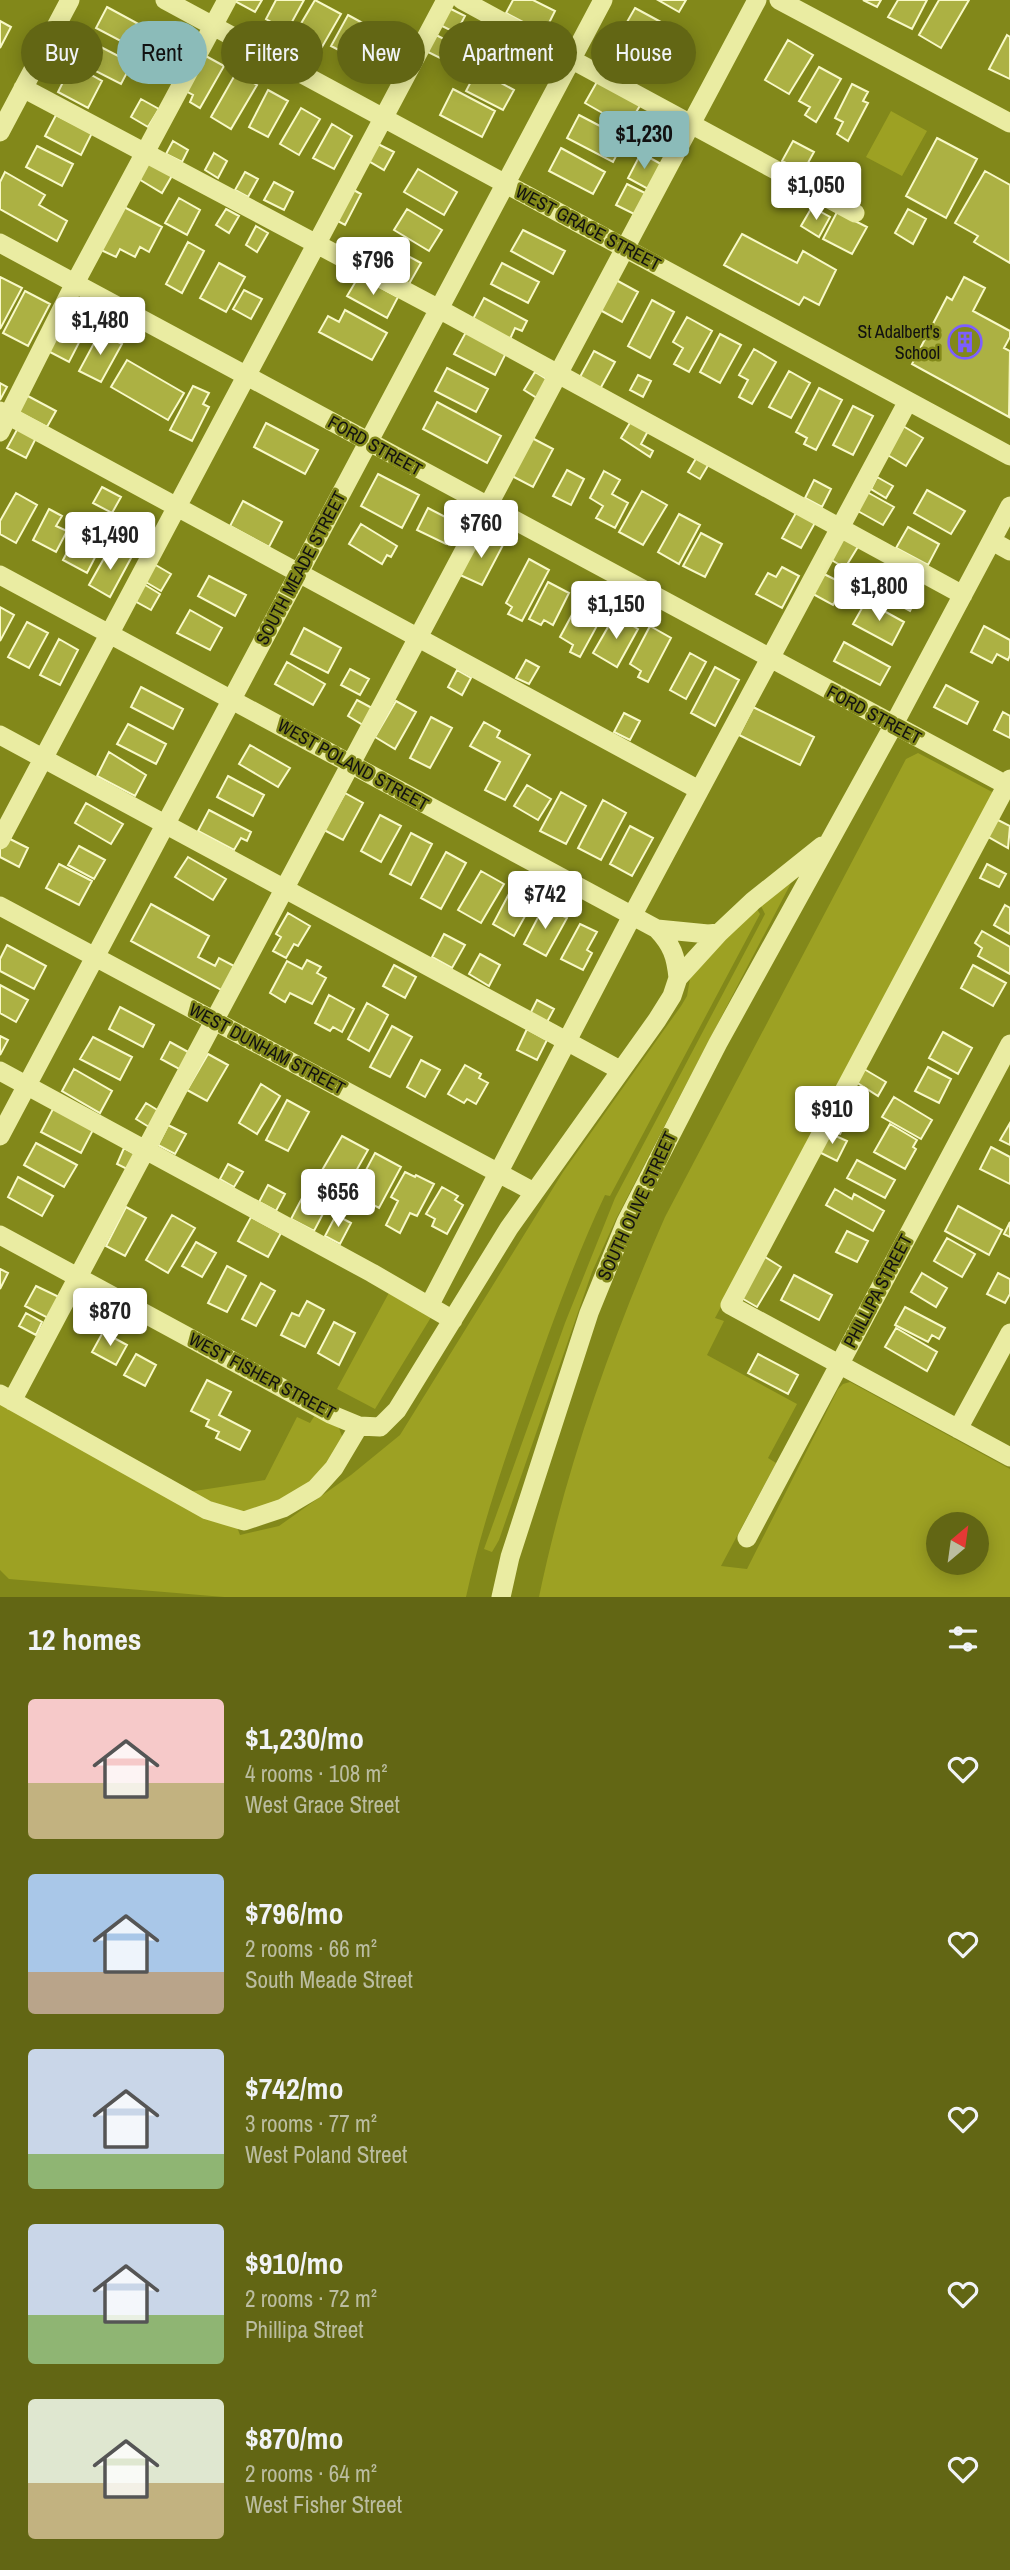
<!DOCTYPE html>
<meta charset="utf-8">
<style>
:root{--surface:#626614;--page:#686c1d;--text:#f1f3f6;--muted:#bbbda0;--accent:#8bbbb9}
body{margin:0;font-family:"Archivo Narrow",sans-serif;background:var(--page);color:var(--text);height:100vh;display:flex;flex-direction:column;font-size:26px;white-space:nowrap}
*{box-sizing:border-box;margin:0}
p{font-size:23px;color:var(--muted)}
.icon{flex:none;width:38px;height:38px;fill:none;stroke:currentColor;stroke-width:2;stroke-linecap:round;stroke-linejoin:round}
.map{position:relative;height:1597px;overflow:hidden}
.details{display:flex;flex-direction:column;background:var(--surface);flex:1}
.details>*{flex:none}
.banner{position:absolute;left:21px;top:21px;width:970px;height:63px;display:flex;gap:14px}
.needle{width:46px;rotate:29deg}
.fabs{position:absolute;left:926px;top:1512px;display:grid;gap:14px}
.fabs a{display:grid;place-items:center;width:63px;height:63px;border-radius:50%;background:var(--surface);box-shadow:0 4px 18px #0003;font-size:35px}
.price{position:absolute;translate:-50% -60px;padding:0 16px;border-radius:7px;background:#fff;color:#222;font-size:23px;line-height:46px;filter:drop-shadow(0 2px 4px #0008)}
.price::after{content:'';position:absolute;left:50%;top:42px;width:21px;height:16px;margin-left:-10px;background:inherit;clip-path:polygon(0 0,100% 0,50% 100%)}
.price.current{background:var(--accent);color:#111}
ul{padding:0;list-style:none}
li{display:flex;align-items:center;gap:21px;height:175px;padding:0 28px}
li span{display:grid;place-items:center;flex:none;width:196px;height:140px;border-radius:7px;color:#555}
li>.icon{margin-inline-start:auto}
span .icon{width:84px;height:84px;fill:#fffc;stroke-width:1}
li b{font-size:30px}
h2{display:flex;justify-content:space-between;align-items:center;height:84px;padding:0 28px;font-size:30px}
.pill{padding:0 24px;border-radius:32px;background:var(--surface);box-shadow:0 4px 18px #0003;font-size:24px;line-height:63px}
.pill.current{background:var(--accent);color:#111}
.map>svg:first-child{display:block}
.green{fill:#9da123;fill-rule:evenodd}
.building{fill:#acb143;stroke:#f8f9c7;stroke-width:2}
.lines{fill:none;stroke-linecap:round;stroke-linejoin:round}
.minor{stroke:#eaeca2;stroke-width:19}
.labels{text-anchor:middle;stroke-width:5;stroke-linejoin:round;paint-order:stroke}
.street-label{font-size:18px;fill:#111;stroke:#82881a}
.poi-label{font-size:18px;fill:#111;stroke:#82881a;text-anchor:end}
</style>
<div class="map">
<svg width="1010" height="1597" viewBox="0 0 1010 1597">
<rect width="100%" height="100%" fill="#82881a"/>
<path class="green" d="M891 111 927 131 902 176 866 157Z
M918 753 996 794 715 1318 724 1321 707 1355 797 1404 768 1458 776 1463 721 1566 747 1569 838 1389 843 1384 850 1382 1010 1469V1597H539C566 1467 612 1338 665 1217L906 759ZM938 1524H976V1563H938Z
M791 883 616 1219 592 1272 499 1540 492 1552 484 1549 565 1323 615 1198 765 914 761 906Z
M757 909 760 914 610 1196 605 1195C574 1261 550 1329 526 1398 503 1464 481 1529 466 1597H224L9 1579 0 1570V1403L237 1527 240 1535 279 1526 351 1475 400 1435 563 1172 681 1006 687 996 690 979 721 942Z
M391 1289 433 1314 375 1409 337 1389Z
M315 1415 339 1428 343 1439 316 1481 275 1506 236 1512 188 1492 265 1480 297 1417 310 1423Z"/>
<path class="building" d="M233 0H262L255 12Z
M276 0H304L287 31 266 19Z
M315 0 341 14 322 47 296 32Z
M513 0H533L555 11 544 33 506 13Z
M658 0H686L679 12Z
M863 0H881L877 7Z
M898 0H927L912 29 888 17Z
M939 0H969L941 48 919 35Z
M107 7 144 27 134 48 96 28Z
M447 7 465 16 456 33 438 24Z
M635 8 672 28 660 49 623 29Z
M348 15 370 27 354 58 331 46Z
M0 21 11 27 0 48Z
M618 30 654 49 639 78 603 59Z
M486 32 533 56 521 79 480 57 486 47 480 43Z
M381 33 400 44 381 76 362 65Z
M434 34 450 42 442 59 426 51Z
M1007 35 1010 37V79L989 69Z
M788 40 813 55 789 94 765 80Z
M89 41 132 63 121 84 78 62Z
M176 47 188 54 179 70 167 62Z
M204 55 224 66 200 108 190 102 193 95 184 90Z
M77 67 102 81 88 108 58 92 65 78 70 80Z
M819 67 841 79 816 122 805 115 810 107 799 101Z
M477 70 514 90 503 110 466 91Z
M236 73 257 85 231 129 211 117Z
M598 80 641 104 627 127 585 103Z
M852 84 868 92 863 101 868 103 848 141 837 134 843 122 835 118Z
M453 89 495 111 482 137 440 115Z
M268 90 288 101 268 137 249 127Z
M141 99 159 109 148 127 131 117Z
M301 108 320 119 299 155 280 144Z
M56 115 92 133 81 155 45 136Z
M579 115 625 139 613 162 567 138Z
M332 124 352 136 334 169 313 158Z
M937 138 977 159 946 218 906 196Z
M173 141 188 150 182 162 166 154Z
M793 141 814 152 803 172 782 161Z
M376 143 394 152 384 170 367 160Z
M37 146 73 164 62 186 26 167Z
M561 148 605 172 593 194 549 171Z
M214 153 227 161 218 178 205 170Z
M641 153 661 164 648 189 628 178Z
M148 159 173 174 162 193 137 178Z
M418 169 457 192 444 215 404 192Z
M985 171 1010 185V263L974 242 978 236 955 223Z
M5 172 45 195 39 205 67 221 57 241 0 209V182Z
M245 172 258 179 248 197 235 190Z
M274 182 293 192 284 210 264 200Z
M627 184 647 194 636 215 616 205Z
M350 188 361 194 345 225 334 219Z
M179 198 200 210 187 235 165 223Z
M124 207 162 227 149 252 140 247 135 257 120 249 116 257 101 250Z
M812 207 830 217 819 237 801 226Z
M226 209 239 216 229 233 216 225Z
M407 209 442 230 429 251 394 230Z
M908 209 926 219 913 244 895 233Z
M837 212 867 227 852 254 823 239Z
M256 226 268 233 257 252 246 245Z
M523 230 565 251 553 274 511 251Z
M742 234 797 263 803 251 836 270 819 305 804 297 799 305 724 265Z
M188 242 204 251 182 293 166 284Z
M382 242 421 263 409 284 370 264Z
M219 263 245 277 226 312 200 298Z
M502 263 539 282 528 303 491 284Z
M359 276 398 297 387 318 347 296Z
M0 277 22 288 0 329Z
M964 277 985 288 973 311 1010 331V337L1004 348 1010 351 1009 417 912 364 947 297 952 300Z
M616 280 638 292 622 322 600 310Z
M244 290 262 299 251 319 233 309Z
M25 291 50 304 28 346 3 333Z
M484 298 527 321 522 331 515 328 510 339 473 319Z
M652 300 674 312 650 358 628 346Z
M345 310 387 333 372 360 319 332 328 316 339 322Z
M67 314 88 325 69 362 48 351Z
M687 317 712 331 689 372 674 364 683 348 673 342Z
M100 332 122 344 101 382 79 371Z
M466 332 506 353 495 375 454 354Z
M720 334 741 345 720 383 700 372Z
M754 349 776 362 752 404 739 397 748 380 739 375Z
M594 351 615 362 600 389 580 377Z
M127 360 184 393 168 420 111 387Z
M447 368 488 389 476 412 435 391Z
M789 371 810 383 791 418 769 407Z
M535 372 548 380 537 398 524 390Z
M638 375 651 381 643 397 630 390Z
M0 383 7 387 0 400Z
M193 386 209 393 203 404 209 407 192 441 170 430Z
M819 388 842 400 816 450 804 444 807 438 796 432Z
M26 395 56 411 47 427 18 412Z
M437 402 501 436 487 463 423 429Z
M853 406 873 416 853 455 833 445Z
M631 421 648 431 641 444 653 451 650 457 621 438Z
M266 423 318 450 305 474 254 447Z
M19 426 37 436 26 458 7 448Z
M903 426 923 438 906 466 886 454Z
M532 438 553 449 533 487 512 476Z
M698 455 710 462 700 479 688 472Z
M567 470 584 479 571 505 553 496Z
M604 471 620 480 612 494 628 503 615 528 596 518 603 506 590 498Z
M378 474 419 495 402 528 361 506Z
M877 477 893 486 886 498 871 489Z
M814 480 831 489 822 507 805 498Z
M102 487 121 497 112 513 93 503Z
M927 490 965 511 951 534 914 513Z
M642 491 667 505 643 545 619 532Z
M867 492 894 507 883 525 856 510Z
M16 493 37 505 16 543 0 534V521Z
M243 501 282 522 269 547 230 526Z
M428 508 457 523 446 544 417 530Z
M49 509 62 516 56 526 67 531 56 552 33 540Z
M797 511 816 521 801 548 782 538Z
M679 514 700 525 679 564 658 552Z
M361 524 397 546 391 557 387 555 382 564 349 544Z
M81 525 105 538 87 573 63 560Z
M908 527 939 544 928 565 896 548Z
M701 533 722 544 705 577 683 566Z
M481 534 503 545 482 585 460 575Z
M841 535 859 545 845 568 828 558Z
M111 546 131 558 110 597 89 585Z
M529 559 549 570 522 621 508 614 512 607 506 603Z
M154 564 171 574 161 591 144 581Z
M782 567 799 576 782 608 756 594 768 573 776 577Z
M881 569 921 590 910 611 871 590Z
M824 574 844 584 833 605 813 594Z
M209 576 246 595 235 616 198 596Z
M548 582 569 593 553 625 544 620 541 625 529 619Z
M142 583 160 594 151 610 133 600Z
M581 598 605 611 580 657 570 652 573 645 560 637Z
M866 601 904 622 892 645 853 624Z
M0 607 14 615 0 641Z
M190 610 222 628 210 650 177 633Z
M615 615 638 629 617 667 593 653Z
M27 622 48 633 29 668 8 657Z
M650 626 671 638 648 682 638 677 641 671 630 664Z
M984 626 1010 640V655L1008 660 997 654 992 663 971 652Z
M304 628 341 648 328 673 291 654Z
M59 639 78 650 60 685 40 675Z
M844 642 890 667 880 685 834 661Z
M690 653 706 662 686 699 670 690Z
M526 660 539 667 529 684 516 678Z
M287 662 325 684 313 705 275 684Z
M715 667 739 680 715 726 691 713Z
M350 669 369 679 360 695 341 685Z
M457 670 471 678 462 695 448 687Z
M946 685 978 702 967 724 934 707Z
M141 687 183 709 173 729 131 707Z
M357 700 372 708 363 725 348 716Z
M396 701 416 712 395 749 375 737Z
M753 707 814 737 800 765 739 735Z
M1003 712 1010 716V738L994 730Z
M624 713 640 721 630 740 614 732Z
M431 717 452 728 430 768 410 758Z
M484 722 500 731 497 737 530 755 505 800 485 790 500 762 470 746Z
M128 724 166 744 156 764 117 744Z
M250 745 290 768 278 787 239 764Z
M109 752 146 775 135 796 97 776Z
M228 776 264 795 253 816 217 797Z
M527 785 551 799 538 820 514 806Z
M561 792 586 806 566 844 540 831Z
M345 793 363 803 343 840 324 830Z
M603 800 626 813 601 860 578 848Z
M86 803 123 824 111 844 75 823Z
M209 810 251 832 247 841 241 838 234 850 198 831Z
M380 815 401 826 381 862 361 851Z
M994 818 1010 826 1008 848 985 835Z
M630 826 653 838 632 876 610 864Z
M411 833 432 844 411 885 390 874Z
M6 837 28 848 19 867 0 857V849Z
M79 846 105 860 94 879 68 865Z
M446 852 466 863 441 909 421 898Z
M188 857 226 879 213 900 175 877Z
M59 864 92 881 79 905 46 888Z
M987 864 1006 874 999 887 980 878Z
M481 871 504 884 481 923 458 910Z
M512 888 534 900 514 936 493 924Z
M151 904 209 936 198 957 215 966 219 958 236 967 223 991 131 941Z
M1005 905 1010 908V934L994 925Z
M544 906 567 918 546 956 524 944Z
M288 913 310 926 298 946 294 944 286 958 273 951 281 937 276 934Z
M580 924 597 932 587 950 592 953 583 970 561 959Z
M982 931 1010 947V974L978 956 982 948 975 943Z
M444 934 465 945 452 968 432 957Z
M7 945 46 966 34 989 0 971V959Z
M480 954 500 965 489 986 469 974Z
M307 960 321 967 317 973 326 978 312 1004 290 993 285 1002 270 993 287 961 302 969Z
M394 965 416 977 405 998 383 986Z
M973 965 1006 983 993 1006 961 988Z
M0 985 28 1000 16 1022 0 1013Z
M329 995 354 1009 342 1032 333 1027 330 1031 315 1023Z
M537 1000 554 1009 547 1022 530 1014Z
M367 1003 388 1015 369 1051 348 1039Z
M120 1007 154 1025 143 1047 109 1029Z
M392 1026 412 1037 390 1077 370 1067Z
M527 1029 547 1040 537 1060 517 1050Z
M943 1032 972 1048 958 1074 929 1058Z
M0 1036 8 1040 0 1055Z
M93 1037 132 1057 120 1080 80 1059Z
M170 1042 190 1053 181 1070 161 1059Z
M208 1054 228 1065 207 1101 187 1090Z
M421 1060 440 1070 425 1097 407 1087Z
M465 1065 481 1074 479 1078 488 1083 476 1104 467 1099 464 1103 448 1094Z
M928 1067 951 1079 939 1103 915 1091Z
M74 1069 112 1091 100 1113 62 1091Z
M864 1069 886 1082 878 1096 856 1082Z
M261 1084 280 1096 257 1134 239 1123Z
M894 1097 932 1120 921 1139 882 1117Z
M287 1100 309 1112 288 1151 266 1140Z
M146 1103 159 1111 149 1127 136 1119Z
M54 1107 94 1128 81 1153 41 1132Z
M838 1112 849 1118 840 1134 829 1128Z
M1010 1123V1145L1000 1140Z
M890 1124 917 1140 913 1147 916 1149 905 1169 874 1152Z
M168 1125 186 1134 175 1154 158 1145Z
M827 1132 847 1141 837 1161 817 1151Z
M342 1136 368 1150 343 1194 317 1179Z
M36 1143 77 1165 64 1187 24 1165Z
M991 1147 1010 1157V1184L980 1169Z
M124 1148 137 1155 129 1170 117 1164Z
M375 1153 401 1167 379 1208 368 1202 364 1210 349 1202Z
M857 1160 895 1180 885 1198 847 1178Z
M228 1164 243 1172 234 1187 220 1179Z
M405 1172 415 1177 416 1175 434 1184 417 1216 410 1213 400 1233 386 1225 398 1201 391 1197Z
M18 1177 53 1196 42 1216 8 1197Z
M268 1185 285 1194 276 1211 259 1202Z
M442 1187 458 1196 455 1200 463 1205 447 1234 432 1226 435 1219 426 1214Z
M835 1189 852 1199 854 1194 884 1211 873 1231 826 1205Z
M302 1198 325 1210 314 1231 291 1219Z
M958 1206 1002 1230 989 1255 945 1231Z
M126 1207 146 1218 125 1256 106 1246Z
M172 1215 195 1228 168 1273 146 1260Z
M336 1215 351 1223 340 1244 325 1236Z
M251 1217 281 1233 268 1257 238 1241Z
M1010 1222V1237L1004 1234Z
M847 1231 868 1241 857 1262 836 1252Z
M947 1238 975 1254 962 1277 934 1261Z
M196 1242 216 1253 202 1277 182 1266Z
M762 1255 781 1267 757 1307 738 1296Z
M227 1266 246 1276 227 1312 208 1303Z
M0 1269 8 1273 0 1289Z
M922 1273 947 1288 936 1307 911 1292Z
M998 1273 1010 1279V1294L1005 1303 987 1294Z
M794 1275 832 1295 819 1320 781 1300Z
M261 1283 275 1291 256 1326 242 1319Z
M36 1286 59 1297 48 1318 25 1306Z
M307 1301 324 1310 305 1347 281 1335 292 1313 299 1316Z
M905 1307 945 1328 939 1339 932 1335 928 1342 895 1325Z
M26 1313 42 1322 36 1335 19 1326Z
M334 1322 355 1333 339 1365 318 1353Z
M896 1328 937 1352 927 1371 885 1347Z
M103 1332 127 1345 116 1365 92 1352Z
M136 1354 156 1365 145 1386 124 1375Z
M758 1354 798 1375 788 1394 748 1373Z
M207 1380 231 1392 219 1415 250 1431 240 1450 216 1438 219 1432 206 1426 209 1420 191 1411Z"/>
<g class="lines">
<path class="minor" d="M165 0 1010 456
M462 0 855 213
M779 0 1010 123
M23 88 439 309 963 595
M0 132 70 0
M0 243 1010 787
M0 411 699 790
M0 432 75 283 227 0
M992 541 1010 551
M0 575 657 929C672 945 676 956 678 978
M0 735 620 1070
M1010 779 730 1305 1010 1457
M0 840 446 0
M0 906 534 1192
M657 929 708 934 719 933
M0 1071 372 1273 453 1320
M0 1136 603 0
M0 1235 330 1414 359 1426 380 1427 397 1410 509 1228 657 1020 672 996 678 978 719 933 753 901 822 846
M429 1306 632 916 908 401
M0 1394 207 1510 244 1521 283 1508 315 1489 334 1468 359 1426
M12 1401 757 0
M958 1429 1010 1333
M747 1538 1010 1044
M501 1597 510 1557 589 1313 626 1222 718 1043 893 726 1010 506"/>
</g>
<defs>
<symbol id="building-ring" viewBox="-11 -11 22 22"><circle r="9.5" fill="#82881a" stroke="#7d5eff" stroke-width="1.5"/><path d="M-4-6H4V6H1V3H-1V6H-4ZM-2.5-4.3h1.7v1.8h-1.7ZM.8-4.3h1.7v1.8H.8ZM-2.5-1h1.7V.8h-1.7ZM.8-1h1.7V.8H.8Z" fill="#7d5eff"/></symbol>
</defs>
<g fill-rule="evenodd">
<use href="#building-ring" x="946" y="323" width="38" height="38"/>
</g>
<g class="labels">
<g class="street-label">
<text transform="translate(588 228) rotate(28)" y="6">WEST GRACE STREET</text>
<text transform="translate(375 446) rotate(29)" y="6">FORD STREET</text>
<text transform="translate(301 568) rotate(-62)" y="6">SOUTH MEADE STREET</text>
<text transform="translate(874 715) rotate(28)" y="6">FORD STREET</text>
<text transform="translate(353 765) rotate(29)" y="6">WEST POLAND STREET</text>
<text transform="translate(267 1049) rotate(28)" y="6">WEST DUNHAM STREET</text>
<text transform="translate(637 1206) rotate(-65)" y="6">SOUTH OLIVE STREET</text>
<text transform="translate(878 1291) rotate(-62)" y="6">PHILLIPA STREET</text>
<text transform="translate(262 1376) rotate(28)" y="6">WEST FISHER STREET</text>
</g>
<g class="poi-label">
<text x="940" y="338">St Adalbert's<tspan x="940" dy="21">School</tspan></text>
</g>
</g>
</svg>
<div class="fabs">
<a><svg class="needle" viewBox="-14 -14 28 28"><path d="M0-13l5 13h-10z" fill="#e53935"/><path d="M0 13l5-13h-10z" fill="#bbbda0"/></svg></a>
</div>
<b class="price current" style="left:644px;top:171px">$1,230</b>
<b class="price" style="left:816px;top:222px">$1,050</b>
<b class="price" style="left:373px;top:297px">$796</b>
<b class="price" style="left:100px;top:357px">$1,480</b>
<b class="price" style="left:481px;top:560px">$760</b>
<b class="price" style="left:110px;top:572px">$1,490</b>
<b class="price" style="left:879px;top:623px">$1,800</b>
<b class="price" style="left:616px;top:641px">$1,150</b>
<b class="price" style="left:545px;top:931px">$742</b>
<b class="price" style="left:832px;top:1146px">$910</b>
<b class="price" style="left:338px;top:1229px">$656</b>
<b class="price" style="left:110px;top:1348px">$870</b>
<div class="banner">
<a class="pill">Buy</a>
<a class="pill current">Rent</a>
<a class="pill">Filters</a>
<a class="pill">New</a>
<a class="pill">Apartment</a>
<a class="pill">House</a>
</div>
</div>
<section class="details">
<h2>12 homes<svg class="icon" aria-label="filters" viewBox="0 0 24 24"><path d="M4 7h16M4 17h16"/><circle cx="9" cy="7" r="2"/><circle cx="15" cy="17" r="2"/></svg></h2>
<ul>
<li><span style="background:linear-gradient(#f6c9c9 60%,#c2b280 0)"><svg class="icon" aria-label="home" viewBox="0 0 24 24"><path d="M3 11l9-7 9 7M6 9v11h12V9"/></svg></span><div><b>$1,230/mo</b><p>4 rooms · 108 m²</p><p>West Grace Street</p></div><svg class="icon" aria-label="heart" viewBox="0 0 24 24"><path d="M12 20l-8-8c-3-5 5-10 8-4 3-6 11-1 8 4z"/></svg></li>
<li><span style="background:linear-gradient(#a9c7e8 70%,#b9a48a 0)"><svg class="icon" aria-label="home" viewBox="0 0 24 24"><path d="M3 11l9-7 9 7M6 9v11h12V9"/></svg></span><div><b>$796/mo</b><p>2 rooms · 66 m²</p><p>South Meade Street</p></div><svg class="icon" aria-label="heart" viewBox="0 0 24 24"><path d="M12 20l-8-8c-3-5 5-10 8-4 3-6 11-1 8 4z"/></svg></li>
<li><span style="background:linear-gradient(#c9d6e8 75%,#8fb573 0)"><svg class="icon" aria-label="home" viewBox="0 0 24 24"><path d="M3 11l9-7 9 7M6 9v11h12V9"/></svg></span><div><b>$742/mo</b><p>3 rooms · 77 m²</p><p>West Poland Street</p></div><svg class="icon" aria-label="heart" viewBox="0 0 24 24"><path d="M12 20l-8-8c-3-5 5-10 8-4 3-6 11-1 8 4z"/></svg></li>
<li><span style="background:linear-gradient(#c9d6e8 65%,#8fb573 0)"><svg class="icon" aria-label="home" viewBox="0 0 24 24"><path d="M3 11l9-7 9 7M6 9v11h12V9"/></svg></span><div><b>$910/mo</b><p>2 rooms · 72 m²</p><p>Phillipa Street</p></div><svg class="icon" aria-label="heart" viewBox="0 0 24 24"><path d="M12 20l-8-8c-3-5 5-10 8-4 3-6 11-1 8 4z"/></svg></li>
<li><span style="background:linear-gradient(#dfe7d0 60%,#c2b280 0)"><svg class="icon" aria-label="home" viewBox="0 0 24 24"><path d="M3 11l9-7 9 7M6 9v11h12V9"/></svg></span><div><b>$870/mo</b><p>2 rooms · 64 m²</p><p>West Fisher Street</p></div><svg class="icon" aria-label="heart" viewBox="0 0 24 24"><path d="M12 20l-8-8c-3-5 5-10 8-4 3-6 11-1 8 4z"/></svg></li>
</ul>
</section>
